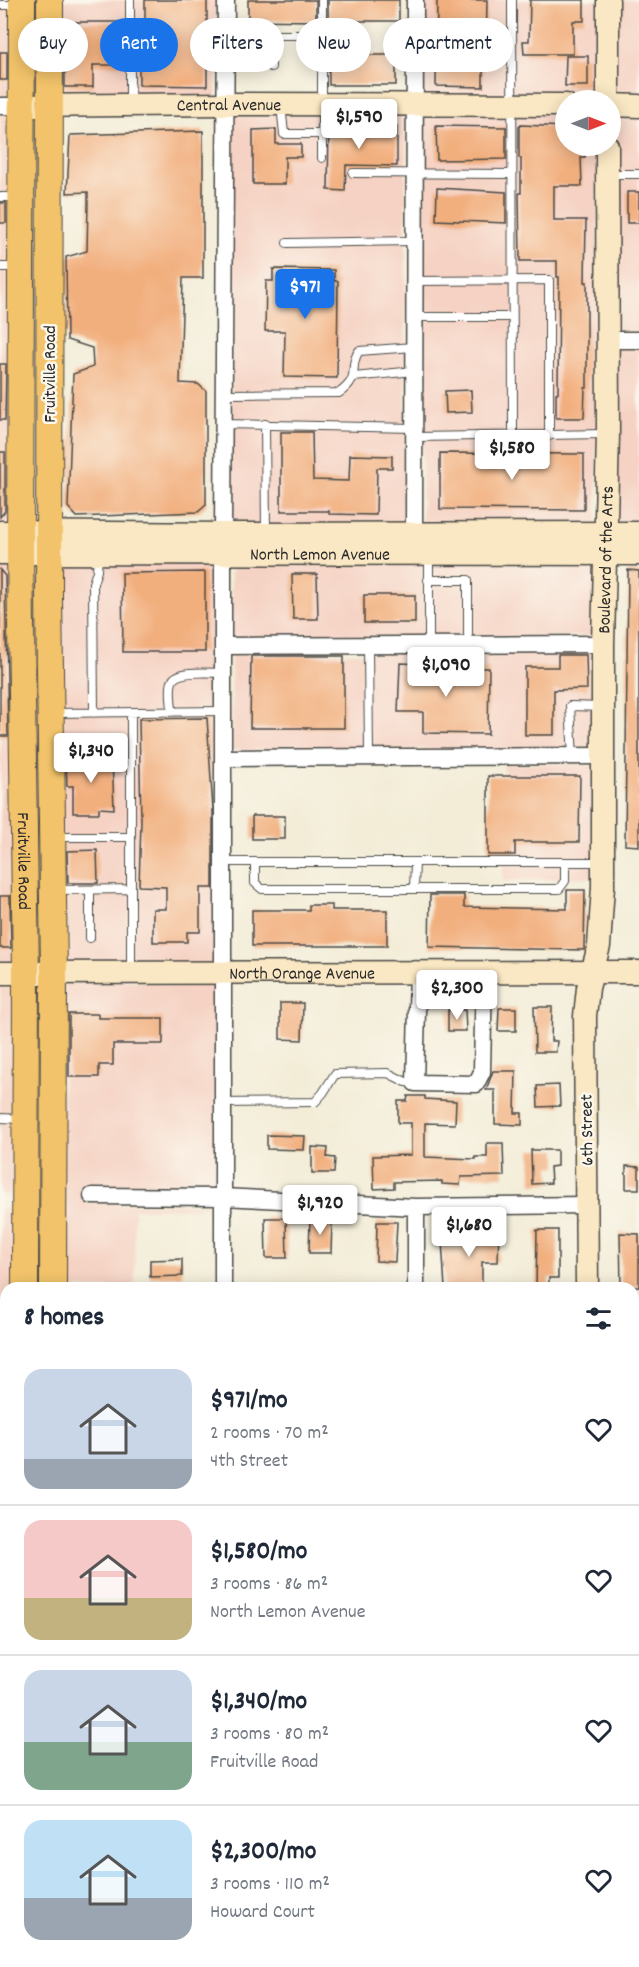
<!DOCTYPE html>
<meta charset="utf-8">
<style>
:root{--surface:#fff;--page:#f2f2f3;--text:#1f2937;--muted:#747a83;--line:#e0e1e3;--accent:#1a73e8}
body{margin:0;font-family:Dekko,sans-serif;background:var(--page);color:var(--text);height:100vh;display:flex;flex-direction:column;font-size:22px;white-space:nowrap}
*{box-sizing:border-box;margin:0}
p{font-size:20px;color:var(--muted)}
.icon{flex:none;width:33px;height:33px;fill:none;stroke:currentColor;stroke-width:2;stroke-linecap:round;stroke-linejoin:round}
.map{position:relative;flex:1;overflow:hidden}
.panel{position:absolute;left:0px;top:1282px;width:639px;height:686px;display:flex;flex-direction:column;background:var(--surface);border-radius:18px 18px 0 0;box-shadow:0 3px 15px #0003}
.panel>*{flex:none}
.banner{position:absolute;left:18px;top:18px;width:603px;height:54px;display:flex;gap:12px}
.needle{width:39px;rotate:90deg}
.buttons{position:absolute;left:555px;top:90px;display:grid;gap:12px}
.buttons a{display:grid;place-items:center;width:66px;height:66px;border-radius:50%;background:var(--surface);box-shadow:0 3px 15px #0003;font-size:30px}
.price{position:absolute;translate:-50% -51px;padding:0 14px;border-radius:6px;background:#fff;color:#222;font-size:20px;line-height:39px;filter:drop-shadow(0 2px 3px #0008)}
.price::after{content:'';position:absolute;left:50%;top:36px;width:18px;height:14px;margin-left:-9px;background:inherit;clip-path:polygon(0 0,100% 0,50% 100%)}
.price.current{background:var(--accent);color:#fff}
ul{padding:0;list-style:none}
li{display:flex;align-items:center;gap:18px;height:150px;padding:0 24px}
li+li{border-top:2px solid var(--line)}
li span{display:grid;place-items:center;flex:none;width:168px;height:120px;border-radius:18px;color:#555}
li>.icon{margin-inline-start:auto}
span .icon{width:72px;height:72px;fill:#fffc;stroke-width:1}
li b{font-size:26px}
h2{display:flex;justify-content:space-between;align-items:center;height:72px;padding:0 24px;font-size:26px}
.chip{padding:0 21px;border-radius:27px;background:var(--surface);box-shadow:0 3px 15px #0003;font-size:21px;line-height:54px}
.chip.current{background:var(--accent);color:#fff}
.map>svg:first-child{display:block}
.built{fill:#f5d2c3}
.building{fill:#f2af7e}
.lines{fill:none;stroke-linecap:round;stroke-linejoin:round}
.lane-casing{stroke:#494845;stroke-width:10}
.street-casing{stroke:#494845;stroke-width:19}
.secondary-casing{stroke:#494845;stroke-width:25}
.primary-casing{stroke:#494845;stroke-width:28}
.lane{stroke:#fff;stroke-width:8}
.street{stroke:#fff;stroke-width:16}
.secondary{stroke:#fae7c3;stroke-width:22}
.primary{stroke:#f2c36a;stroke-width:26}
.labels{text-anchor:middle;stroke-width:5;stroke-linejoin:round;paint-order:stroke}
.street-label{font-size:18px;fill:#2b2b2b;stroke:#fbf7ec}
</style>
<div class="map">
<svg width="639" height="1967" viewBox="0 0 639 1967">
<rect width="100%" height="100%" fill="#fbf7ec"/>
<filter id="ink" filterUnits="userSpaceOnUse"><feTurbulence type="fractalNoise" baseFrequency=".0167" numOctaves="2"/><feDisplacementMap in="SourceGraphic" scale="12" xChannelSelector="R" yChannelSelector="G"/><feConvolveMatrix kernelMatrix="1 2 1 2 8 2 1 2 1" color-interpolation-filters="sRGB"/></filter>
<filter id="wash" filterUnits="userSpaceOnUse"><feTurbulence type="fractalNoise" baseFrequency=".008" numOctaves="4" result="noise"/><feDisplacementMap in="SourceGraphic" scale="24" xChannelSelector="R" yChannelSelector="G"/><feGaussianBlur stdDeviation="1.35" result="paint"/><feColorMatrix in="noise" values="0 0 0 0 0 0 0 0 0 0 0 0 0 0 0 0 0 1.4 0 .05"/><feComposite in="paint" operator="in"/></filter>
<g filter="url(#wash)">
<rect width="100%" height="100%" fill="#f3edd8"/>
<path class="built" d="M0 0H13L14 99H0Z
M30 0H41L42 99H30Z
M58 0H217L216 97 58 98Z
M423 0H599V98L423 97Z
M616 0H639V99L616 98Z
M406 112 405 526 231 527 233 115Z
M423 112 565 113 566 146H598L597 526H422Z
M616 113H639V332H616L614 174Z
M0 114H14L12 524H0Z
M616 347H639V526H614Z
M215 560V966H63L57 561Z
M231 560 596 561 595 636 231 639Z
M0 561H12L18 966 0 965Z
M28 561H40L46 966H34Z
M595 651 596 749 232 750 231 654Z
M504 764H596L595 877 503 881Z
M0 980H18L17 1288H6V1490H0V1209L10 1208 9 1194H0Z
M34 980H46L45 1288H33Z
M63 980 215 981V1190L84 1189V1203L215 1205V1207L134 1209 135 1288H62Z
M0 1505H6V1853H0Z
M0 1868H6V1962H11V1967H0Z"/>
<g id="blocks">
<path class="building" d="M145 0H207V86L139 85V65H136V22H145Z
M248 0H316V21L248 20Z
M328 0H399V21H356V55H396V85H329Z
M437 0H487L486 53H483V87L436 86Z
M530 0H584V21H573V54H524L523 41H529Z
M65 22H124V65H93V87H65Z
M0 52H7V80H0Z
M566 56H588V86H565Z
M329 125 397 126V166L346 165 345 191 328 190Z
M521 125 566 127V146H585V157H581L582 186H554V220H586L585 282H587V388H585L584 418H556V393H558L559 277H557V261H520L519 193H521V158H519V127Z
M436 126 506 127V159L437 160Z
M276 129V144H301V157H285V184H253V130Z
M203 131V278H183L180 383 198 384 206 391V505L198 512 77 517 68 507 73 374 93 367 92 348 67 340 66 257 87 251 88 204V192L67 193 70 135Z
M437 188 506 192V223L436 220Z
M627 192H639V223H627Z
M0 203H6V223H0Z
M273 269 334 270V281H338L337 378 284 377 285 331H265L266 281H273Z
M0 364H6L5 420H0Z
M471 390 472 412 446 413 445 391Z
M281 432H312L313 480 349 481 350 455 392 456V468H377L376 515 329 514V511H281Z
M0 452H5V511L0 517Z
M440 453 584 454V510L440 509Z
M0 570 5 576 8 736H0Z
M628 570 639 571V846L625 845Z
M205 572V652H123L122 573Z
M292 574H317L318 619H293Z
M364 595H415V623H364Z
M558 655H586L587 689 554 690V735H525V667H558Z
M251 656H344V728H250Z
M400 663 422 664V668H489L488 734 423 733V712H398Z
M207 718 213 810V888H200V932H187V942H153V909H166V887L139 886 141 822 139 719Z
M66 758H112L114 809 99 808V813H73V786H67Z
M488 776H580L579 842H515V855H488Z
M252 816H285V839H252Z
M97 850 98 883H68L67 851Z
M567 890H585L584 950 429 947 430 895H464V907L567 909Z
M0 896H10L11 948H0Z
M309 905H332V910H387V946H252V910H309Z
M280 1003H303L302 1040 280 1039Z
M534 1007H552L551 1041H557L556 1052H535Z
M499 1008H516V1031H498Z
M448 1010H465L466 1031H448Z
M69 1014H98V1018H163V1044H113V1065H99V1077H69Z
M493 1071H516L515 1113H522V1125L495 1124V1090H486Z
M559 1085 560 1106 538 1107 537 1086Z
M408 1096H425V1099L456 1101 455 1124 425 1123V1157L475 1159V1157H487V1143H503L504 1176 461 1177 460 1185 442 1184V1181L394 1182V1188L374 1189 373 1156 411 1155V1123H398V1101H407Z
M267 1135 305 1136 304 1150 267 1149Z
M312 1147 328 1148 327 1157 335 1158 334 1173H312Z
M531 1150H557V1166L550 1167 551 1183 532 1184Z
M626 1166 639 1167V1189H626Z
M265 1218H286L287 1258H266Z
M310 1219 332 1220 331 1253H309Z
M377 1222H397L395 1262 376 1261Z
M478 1229H499L498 1262H482V1288H445L442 1241H456V1235L478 1234Z
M537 1230H558V1278H549V1288H536Z
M620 1233 639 1234V1287H621Z
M182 1259V1276L150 1277V1260Z"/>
</g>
</g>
<g filter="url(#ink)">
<use href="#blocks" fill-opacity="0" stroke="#494845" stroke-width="1.5"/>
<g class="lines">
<defs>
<path id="lane" d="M130 0V105
M512 0 513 437
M0 5H18
M271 67 270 35H323
M281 105 284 134H322
M322 158V0
M353 173 511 174
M609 174H639
M0 197H18
M287 243 414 241
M0 267H18
M414 281 549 280V436
M414 317H512
M354 377 414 371
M224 394 339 393C363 376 347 368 359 351L414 347
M223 424 414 428
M265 424 266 532
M414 437 605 434
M428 580H468V634
M429 638V554
M368 645 369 757
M131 712V973
M172 712C172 703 169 690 172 682 176 669 211 673 223 673
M54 713 223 711
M94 713 93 583 97 571 98 554
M573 757 570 706 601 707
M53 837H131
M224 862H601
M255 862V883L262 889H559L565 881V862
M414 889 415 862
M56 890 131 889
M90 938V890
M223 1103 315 1102 323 1093 335 1074 388 1073 406 1082 415 1083
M0 1118 22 1119
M156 1967 157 1962"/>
<path id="street" d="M0 106H23
M608 340H639
M414 545 415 0
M223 646 603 644
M223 758 604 756
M418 973 415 1083 476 1084 482 1072 484 973
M92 1196 223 1197 416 1207 587 1205
M223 1288V534L226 0
M416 1288V1207
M633 1421H639
M0 1497H6
M225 1962V1967
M398 1967V1962"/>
<g id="secondary">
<path d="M608 0V100"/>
<path d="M610 105 639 106"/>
<path id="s1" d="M23 106 225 104 566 105"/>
<path d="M0 532 223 534 639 533"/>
<path id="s2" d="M0 553 639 554"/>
<path id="s3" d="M0 973 639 972"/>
<path id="s4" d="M587 1288 585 1016 588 988 599 946 603 887V644L608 434 607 146"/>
<path d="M633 1857H639"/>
<path d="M0 1861H6"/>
<path d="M581 1967V1962"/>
</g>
<g id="primary">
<path id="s5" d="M22 0 20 553 26 973 25 1288"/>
<path d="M50 0 49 595 54 973 53 1288"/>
<path d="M19 1967V1962"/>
<path d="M47 1967V1962"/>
</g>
</defs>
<use href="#lane" class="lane-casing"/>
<use href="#street" class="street-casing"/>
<use href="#secondary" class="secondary-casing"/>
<use href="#primary" class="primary-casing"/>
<use href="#lane" class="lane"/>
<use href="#street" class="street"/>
<use href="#secondary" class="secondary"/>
<use href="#primary" class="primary"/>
</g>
</g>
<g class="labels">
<g class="street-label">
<text dy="6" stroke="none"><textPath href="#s1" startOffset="206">Central Avenue</textPath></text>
<text transform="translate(49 374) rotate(-90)" y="6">Fruitville Road</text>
<text dy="6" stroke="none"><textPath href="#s2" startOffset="320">North Lemon Avenue</textPath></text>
<text dy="6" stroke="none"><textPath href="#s4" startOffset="730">Boulevard of the Arts</textPath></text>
<text dy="6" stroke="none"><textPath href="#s5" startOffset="861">Fruitville Road</textPath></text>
<text dy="6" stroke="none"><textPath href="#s3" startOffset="302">North Orange Avenue</textPath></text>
<text transform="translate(586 1130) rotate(-91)" y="6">6th Street</text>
</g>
</g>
</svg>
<div class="buttons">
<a><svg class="needle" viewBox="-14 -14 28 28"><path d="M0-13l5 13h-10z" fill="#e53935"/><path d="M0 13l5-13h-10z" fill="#747a83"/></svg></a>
</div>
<b class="price" style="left:359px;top:150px">$1,590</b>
<b class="price current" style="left:305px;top:320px">$971</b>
<b class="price" style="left:512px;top:481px">$1,580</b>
<b class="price" style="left:446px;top:698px">$1,090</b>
<b class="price" style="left:91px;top:784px">$1,340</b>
<b class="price" style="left:457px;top:1021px">$2,300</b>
<b class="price" style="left:320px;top:1236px">$1,920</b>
<b class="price" style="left:469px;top:1258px">$1,680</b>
<div class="banner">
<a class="chip">Buy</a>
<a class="chip current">Rent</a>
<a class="chip">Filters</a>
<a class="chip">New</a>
<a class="chip">Apartment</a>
</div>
<section class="panel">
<h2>8 homes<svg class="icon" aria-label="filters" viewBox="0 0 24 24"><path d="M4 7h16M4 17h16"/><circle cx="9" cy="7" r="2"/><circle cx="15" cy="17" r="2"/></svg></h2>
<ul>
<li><span style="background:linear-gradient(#c9d6e8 75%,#9aa5b1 0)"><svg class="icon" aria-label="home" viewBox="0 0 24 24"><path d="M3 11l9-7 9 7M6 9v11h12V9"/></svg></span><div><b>$971/mo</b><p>2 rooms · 70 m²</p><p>4th Street</p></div><svg class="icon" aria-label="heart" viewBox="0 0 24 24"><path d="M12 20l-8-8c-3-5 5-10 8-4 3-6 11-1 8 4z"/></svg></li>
<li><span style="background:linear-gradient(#f6c9c9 65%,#c2b280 0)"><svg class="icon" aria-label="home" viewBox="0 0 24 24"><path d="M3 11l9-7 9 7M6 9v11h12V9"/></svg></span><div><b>$1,580/mo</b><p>3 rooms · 86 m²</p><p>North Lemon Avenue</p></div><svg class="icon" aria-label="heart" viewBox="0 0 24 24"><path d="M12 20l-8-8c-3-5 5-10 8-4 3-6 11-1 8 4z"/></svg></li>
<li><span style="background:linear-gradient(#c9d6e8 60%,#7fa58c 0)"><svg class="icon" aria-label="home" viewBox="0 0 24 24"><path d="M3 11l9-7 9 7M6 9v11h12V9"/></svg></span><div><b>$1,340/mo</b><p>3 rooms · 80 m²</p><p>Fruitville Road</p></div><svg class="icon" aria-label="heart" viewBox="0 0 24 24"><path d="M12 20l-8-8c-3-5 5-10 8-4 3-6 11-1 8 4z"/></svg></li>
<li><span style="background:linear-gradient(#bfe0f5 65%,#9aa5b1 0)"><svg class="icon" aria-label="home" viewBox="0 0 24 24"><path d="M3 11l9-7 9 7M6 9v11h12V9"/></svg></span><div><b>$2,300/mo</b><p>3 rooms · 110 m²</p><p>Howard Court</p></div><svg class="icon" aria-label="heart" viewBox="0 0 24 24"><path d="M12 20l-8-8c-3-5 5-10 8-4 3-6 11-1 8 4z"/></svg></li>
</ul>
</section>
</div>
